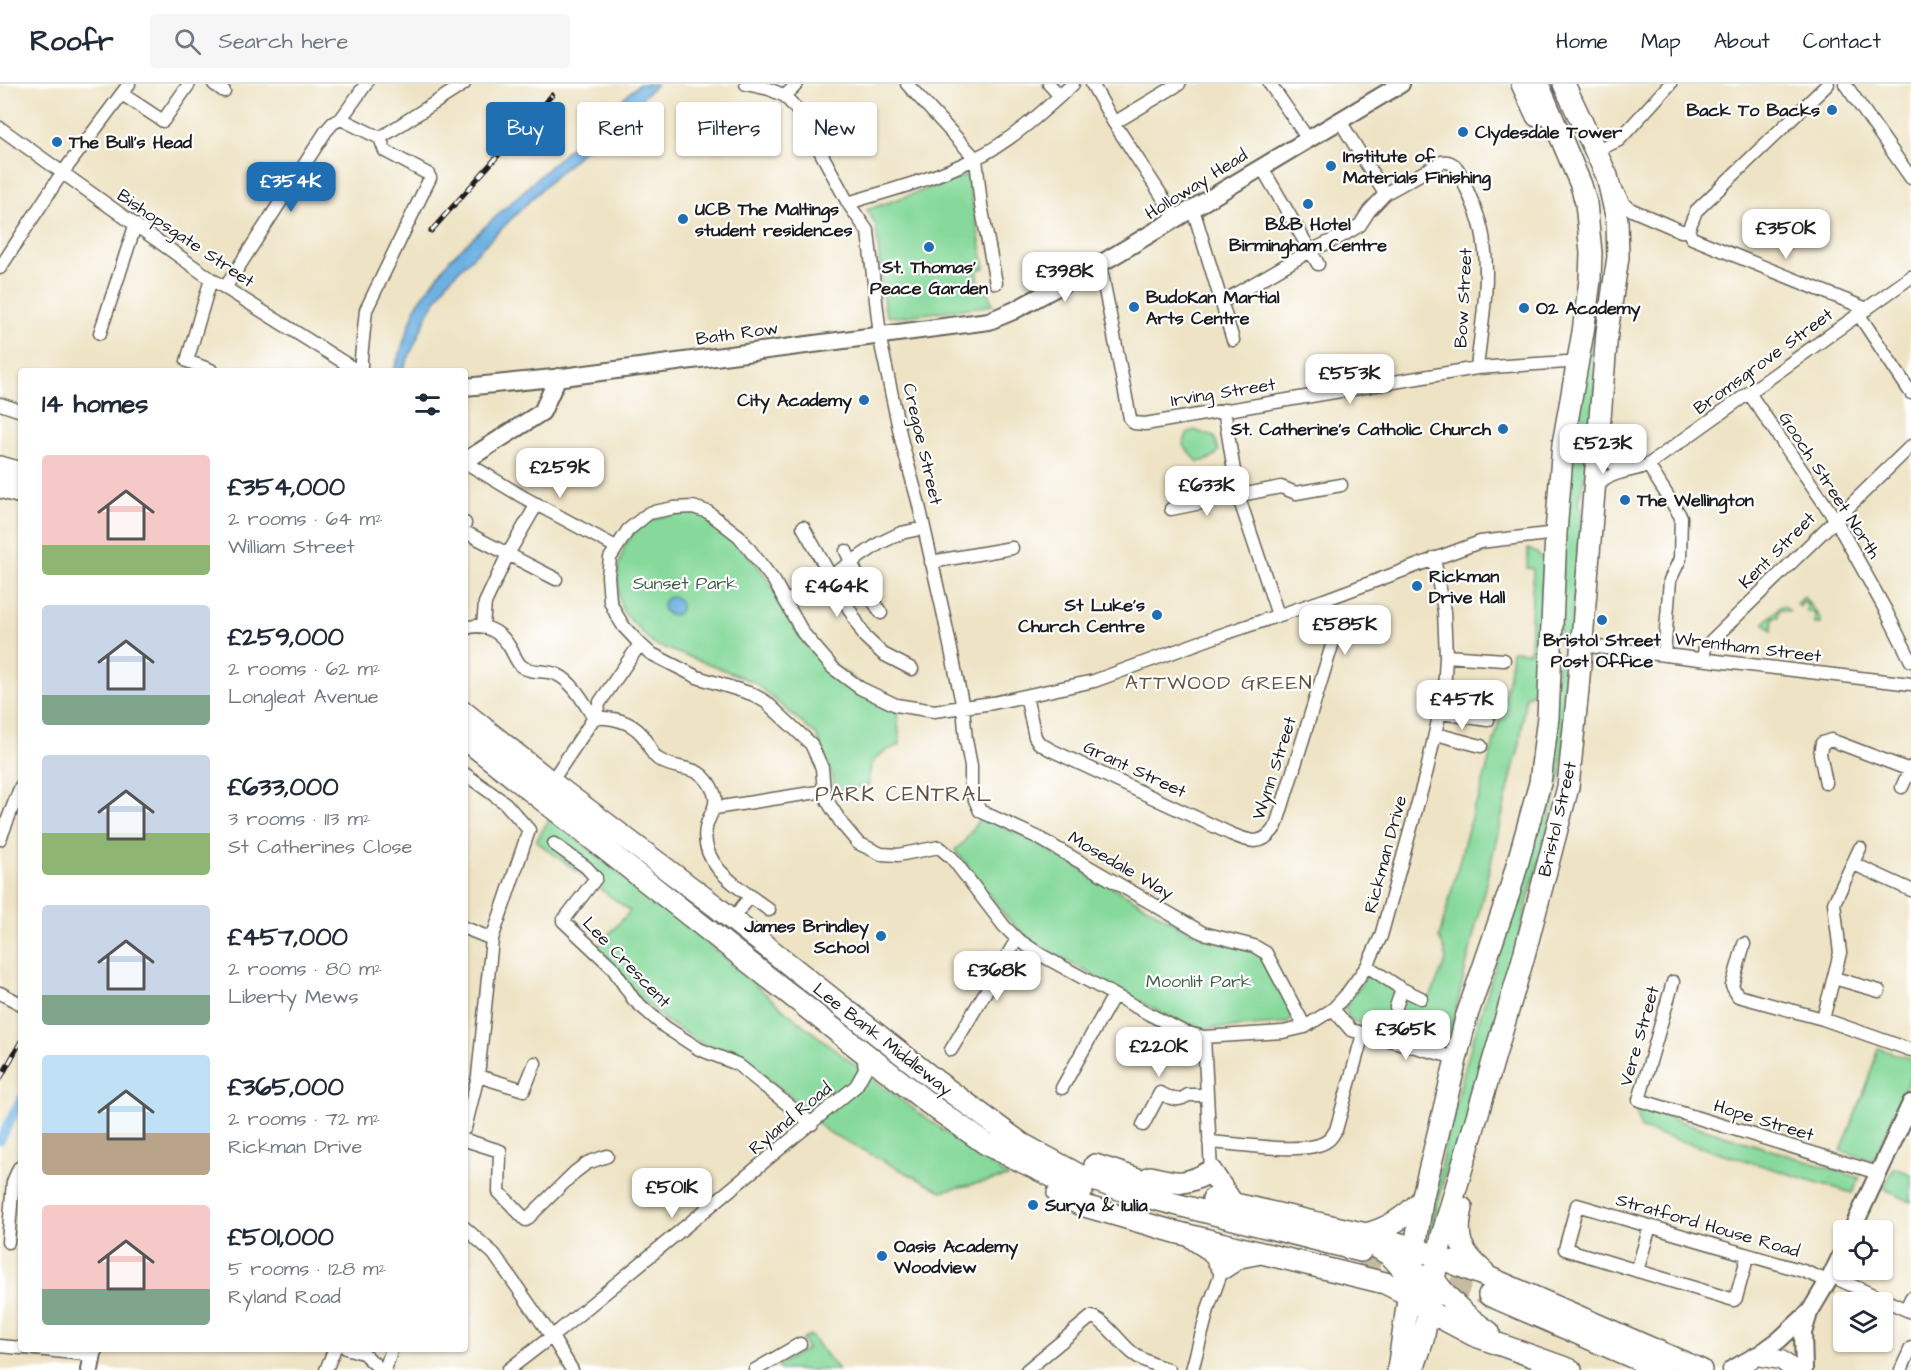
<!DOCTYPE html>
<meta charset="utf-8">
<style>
:root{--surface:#fff;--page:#f6f6f7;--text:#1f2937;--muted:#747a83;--line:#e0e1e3;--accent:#1f6fb2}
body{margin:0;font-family:"Architects Daughter",sans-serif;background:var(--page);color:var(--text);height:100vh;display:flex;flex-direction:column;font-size:22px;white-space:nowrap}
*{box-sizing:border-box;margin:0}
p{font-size:20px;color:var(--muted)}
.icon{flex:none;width:33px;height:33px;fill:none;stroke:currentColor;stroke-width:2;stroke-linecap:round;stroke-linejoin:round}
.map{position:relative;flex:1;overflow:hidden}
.details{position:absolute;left:18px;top:284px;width:450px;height:984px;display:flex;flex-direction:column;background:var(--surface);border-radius:6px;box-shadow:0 2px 4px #0004}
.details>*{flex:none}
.banner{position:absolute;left:486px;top:18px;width:570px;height:54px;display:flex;gap:12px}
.buttons{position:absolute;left:1833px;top:1136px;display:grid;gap:12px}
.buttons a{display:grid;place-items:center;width:60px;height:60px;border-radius:6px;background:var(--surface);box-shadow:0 2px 4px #0004;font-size:30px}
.price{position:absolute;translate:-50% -51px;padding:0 14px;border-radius:12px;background:#fff;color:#222;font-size:20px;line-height:39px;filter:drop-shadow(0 2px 3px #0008)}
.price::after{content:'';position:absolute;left:50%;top:36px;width:18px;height:14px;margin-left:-9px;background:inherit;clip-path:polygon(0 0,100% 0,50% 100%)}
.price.active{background:var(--accent);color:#fff}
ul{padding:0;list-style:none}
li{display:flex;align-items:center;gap:18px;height:150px;padding:0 24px}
li span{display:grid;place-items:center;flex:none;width:168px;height:120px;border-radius:6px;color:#555}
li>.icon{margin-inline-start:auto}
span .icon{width:72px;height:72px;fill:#fffc;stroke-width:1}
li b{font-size:26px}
h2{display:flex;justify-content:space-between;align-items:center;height:72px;padding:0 24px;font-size:26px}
.tag{padding:0 21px;border-radius:6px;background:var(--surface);box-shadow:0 2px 4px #0004;font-size:21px;line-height:54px}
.tag.active{background:var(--accent);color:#fff}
header{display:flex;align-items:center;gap:36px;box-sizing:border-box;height:84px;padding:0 30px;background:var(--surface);border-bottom:2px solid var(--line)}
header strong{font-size:28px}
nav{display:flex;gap:33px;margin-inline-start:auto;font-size:21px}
.search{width:420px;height:54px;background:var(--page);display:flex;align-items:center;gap:15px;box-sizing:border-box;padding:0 21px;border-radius:6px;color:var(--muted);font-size:22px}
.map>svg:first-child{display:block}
.green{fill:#86d99b;stroke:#517a5c;stroke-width:1.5}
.water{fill:#6db1e3;stroke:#446680;stroke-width:1.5}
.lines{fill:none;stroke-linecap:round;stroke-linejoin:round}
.canal{stroke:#6db1e3;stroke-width:10}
.highway-tunnel{stroke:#c4bba2;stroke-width:21;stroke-dasharray:21 10;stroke-linecap:butt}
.street-casing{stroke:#666257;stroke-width:15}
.secondary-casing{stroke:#666257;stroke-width:20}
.primary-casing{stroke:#666257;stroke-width:21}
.highway-casing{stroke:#666257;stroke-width:24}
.street{stroke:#fff;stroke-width:12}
.secondary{stroke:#fff;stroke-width:16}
.primary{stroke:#fff;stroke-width:18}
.highway{stroke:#fff;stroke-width:21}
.rail-casing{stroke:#1c1c1c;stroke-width:5}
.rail{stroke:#fff;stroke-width:3;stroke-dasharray:9;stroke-linecap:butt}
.poi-dot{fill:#1f6fb2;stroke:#fff;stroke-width:2}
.labels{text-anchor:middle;stroke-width:4.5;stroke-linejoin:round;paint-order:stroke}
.poi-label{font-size:18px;font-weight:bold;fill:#1c1c1c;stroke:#fff;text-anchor:start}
.street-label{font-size:18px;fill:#1c1c1c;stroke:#fff}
.park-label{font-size:18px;fill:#415e48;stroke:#fff}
.neighbourhood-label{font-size:20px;letter-spacing:1.5px;fill:#62523f;stroke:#fff}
.quarter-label{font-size:21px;letter-spacing:1.5px;fill:#62523f;stroke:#fff}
</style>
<header>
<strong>Roofr</strong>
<div class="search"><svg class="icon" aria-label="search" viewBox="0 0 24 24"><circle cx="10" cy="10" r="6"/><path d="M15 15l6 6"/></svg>Search here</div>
<nav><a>Home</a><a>Map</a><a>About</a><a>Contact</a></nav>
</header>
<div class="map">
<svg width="1911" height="1286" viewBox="0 0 1911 1286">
<rect width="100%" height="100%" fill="#fff"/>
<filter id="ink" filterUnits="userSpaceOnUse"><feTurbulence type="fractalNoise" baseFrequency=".0167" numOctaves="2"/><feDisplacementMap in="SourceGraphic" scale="12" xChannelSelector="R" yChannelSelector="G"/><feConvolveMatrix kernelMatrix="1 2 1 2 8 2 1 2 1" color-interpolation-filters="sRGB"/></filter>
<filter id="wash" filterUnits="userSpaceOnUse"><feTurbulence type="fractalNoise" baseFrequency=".008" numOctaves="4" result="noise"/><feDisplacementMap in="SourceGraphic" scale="24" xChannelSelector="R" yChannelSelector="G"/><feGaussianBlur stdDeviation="1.35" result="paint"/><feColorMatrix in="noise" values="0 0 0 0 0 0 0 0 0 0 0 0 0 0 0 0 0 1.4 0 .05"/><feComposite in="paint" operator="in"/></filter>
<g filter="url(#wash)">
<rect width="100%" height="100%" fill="#eee3c4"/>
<path class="green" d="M967 91 985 184 977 186 980 204H987L993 221 898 233 887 232 884 222 876 142 867 126Z
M1596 215H1599C1596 269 1597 326 1587 381 1585 394 1580 407 1578 421L1582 424 1570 560H1559L1566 401Z
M1194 346 1214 353 1219 367C1213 374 1207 378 1197 377L1183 361 1187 350Z
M691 428C697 430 704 431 709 434 728 445 763 486 774 505 785 526 792 547 810 564L897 625 900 661C877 669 868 677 869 701L836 708 832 691 817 652 755 599 717 583 653 560 624 529 618 512V484L625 461 636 446 648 437 675 429Z
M1528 465 1537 469 1544 477 1535 609 1526 612C1521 635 1523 659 1514 681L1448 959 1444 963H1440L1373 946 1350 935 1345 923 1368 890 1406 911 1423 918 1431 911 1446 876 1444 864 1439 854 1474 722 1478 717C1490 671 1508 614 1512 567L1530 568 1533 485 1527 484Z
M1804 513 1821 535V540H1814L1815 529 1807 528V520L1801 519 1800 523 1797 520Z
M1781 522H1784L1790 527 1779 526 1778 533H1773L1772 547 1764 539Z
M1559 571H1565L1563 610 1567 611 1561 693 1467 1045 1446 1085 1432 1148 1428 1147 1445 1060 1471 962 1522 795Z
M981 732 1035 758 1173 838 1199 851 1258 868 1294 931 1288 939 1229 944H1204L1187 940 1163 930 1034 859 1007 834 955 766 964 758Z
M550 734 712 863 788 929 882 1002 1008 1093 941 1107 826 1047 798 1018 749 980 699 958 666 937 638 912 598 862 630 827 536 757Z
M1878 964 1911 975V991L1874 1076 1841 1067 1868 998Z
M1635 1023 1860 1094 1852 1109 1641 1045Z
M1894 1084 1911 1090V1118L1883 1104Z
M810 1251 838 1286H780L777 1282 807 1265 802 1255Z"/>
<path class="water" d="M639 0H657L547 100 448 197 429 228 403 286H394L416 222 450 175Z
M663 522a9 9 0 1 1 18 0a9 9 0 1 1-18 0Z"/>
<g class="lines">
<path class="canal" d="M0 1056 21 1016"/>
</g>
</g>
<g filter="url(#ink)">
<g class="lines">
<path class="highway-tunnel" d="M1359 1178 1420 1200
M1421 1187 1489 1211"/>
<defs>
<path id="street" d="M214 0 224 7
M746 0 769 5 785 12 799 28 848 119 868 148 881 260 902 359 918 417 944 532 963 624 966 656 971 682V707L980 727 1037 753 1203 849 1254 862 1266 869 1305 943
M907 0 976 75 981 121 996 199
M1049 0 1060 12
M1092 0 1114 39 1177 135
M1270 0 1308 55
M1845 0 1911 94
M122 10 163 37 189 0
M785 12 797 0
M341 35 380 54
M1340 37 1382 105 1386 109
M1114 39 1179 0
M0 44 211 195 356 286
M380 54 464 0
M1595 67 1619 56 1670 0
M1261 82 1318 180
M1616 105 1624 120 1632 126 1681 147H1688L1692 154 1867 225
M848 119C891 106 934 95 974 75 1009 59 1045 26 1073 0
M1193 125 1233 256
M1688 147 1696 127 1828 0
M1100 180 1130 334 1134 339 1145 340 1477 284 1567 278
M0 184 58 95 129 0
M211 195 187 277 211 286
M225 204 326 47 333 39 341 35 366 0
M1222 218 1310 167 1340 153 1360 141 1369 127 1386 109 1442 78C1456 76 1461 90 1465 101 1473 120 1482 139 1484 159 1490 200 1481 243 1477 284
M1859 231 1911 309
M100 249 135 142
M361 286V274L366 226 430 94 428 90 385 67 380 54
M1749 309 1835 435 1886 527 1911 577
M0 320 21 327
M1224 326 1238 411 1278 531
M1599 363C1605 376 1615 383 1629 385
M465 378 523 413 616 463
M1648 381 1681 433 1680 475 1670 496 1664 571
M1596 405C1608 386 1629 389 1648 381L1911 193
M1171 425 1281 403 1296 409 1341 401
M465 440V439
M803 443 865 553 883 570 912 585
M465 448 556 495
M846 467 860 497 881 529
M1434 474 1444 527 1446 572 1444 609 1427 686 1381 852 1367 882 1346 911 1333 925 1305 943 1283 948 1204 953 1184 948 1149 930 1041 871 1017 855 1004 842 952 774 939 763 898 771 881 770 858 759 842 740 828 718 824 707 822 684 811 660 766 618 752 610 697 593 650 569 640 560 624 543 616 530 610 517 608 492 610 474 628 446 649 429 674 424 693 423 708 428 739 452 774 497 803 549 833 584 860 604 896 621 934 627 993 619 1094 597 1209 555 1324 516 1480 458 1556 449
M931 478 1012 464
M786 518 831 492 880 459 901 449 924 444
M483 542 485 519 508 470 537 420
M465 545C481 537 500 547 509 562 513 568 516 577 521 582 531 590 547 585 558 591 574 599 584 619 594 634
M1581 561 1911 600
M1446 572 1504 576
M1703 575 1705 563 1709 559 1911 362
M1026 612 1035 653 1039 659 1051 666 1231 750C1251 758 1262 763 1276 742L1334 555 1333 538 1324 516
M1441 629 1488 636
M594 634C614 633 634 638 646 656 650 663 651 670 658 675 680 690 701 676 714 709 719 723 708 731 706 744 699 783 742 805 769 826
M1436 650 1481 662
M465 690 505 719 529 746 492 855 478 992 465 1044
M551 698 594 634 600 618 640 560
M1826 699 1820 670 1822 659 1831 656 1910 686
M1902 703 1911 683
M715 724 824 707
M0 755 21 702
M554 760 586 783 596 794 563 837 612 883 634 916 665 943 699 965 737 980 812 1040
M1854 780 1911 806
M741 824 751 812
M465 844 492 855
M1744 860 1732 902 1738 912 1823 935 1911 966
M1367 882 1402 905 1421 914
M1834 894 1879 907
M1673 898 1639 1016 1878 1089
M0 909 21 920
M1396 923 1402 905
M1333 925 1351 946 1456 974
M1823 935 1840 869 1834 819 1860 764
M1204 953 1211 1087
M951 966 1017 855
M478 992 524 1006 535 979
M1062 1004 1114 911
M1143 1041 1160 1009C1171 1014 1177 1019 1188 1011H1207
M465 1056 500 1067 499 1108 526 1136 575 1088 587 1079 607 1072
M1209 1058C1235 1059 1307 1072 1327 1057 1331 1055 1333 1050 1336 1046L1363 950
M465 1144 494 1170 552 1253 572 1286
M8 1158 13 1098 19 1084H21
M1748 1171 1736 1214 1734 1216 1565 1165 1577 1121 1803 1187 1828 1197
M1637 1187 1650 1142
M1831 1192 1911 1228
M1906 1225 1911 1214
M0 1262 21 1264
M26 1264 93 1271
M346 1264 363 1269 381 1286
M326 1286 335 1264
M385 1286 392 1264
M508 1286 560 1246 856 1002 865 986 863 969
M755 1286 800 1260
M1027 1286 1091 1233C1104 1234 1121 1261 1134 1270 1143 1277 1157 1282 1169 1286
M1192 1286 1209 1222 1223 1184
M1901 1286 1911 1264"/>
<path id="secondary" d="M465 303 563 293 989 237 1013 227 1100 180 1401 0
M465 377 542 328 558 293
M1852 1146 1911 1019
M1757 1272 1779 1256 1807 1230
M90 1286 94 1264
M1804 1286 1803 1249 1809 1229 1831 1192 1844 1165"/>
<path id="primary" d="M1732 1286 1757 1272 1781 1276 1794 1286"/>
<path id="highway" d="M1522 0 1537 32
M0 383 21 389
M0 403 21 409
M465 629 551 698 714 821 936 997 1022 1060 1079 1091 1131 1109 1361 1167
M465 655 928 1019 986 1060 1082 1107
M1095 1081 1162 1103
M1150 1093C1178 1100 1185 1102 1211 1087L1233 1120
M1058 1109 1081 1121 1175 1148 1385 1199 1409 1211 1428 1227 1473 1251 1571 1286
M1213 1115 1366 1150 1415 1164 1488 1193 1701 1286
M1462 1124C1455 1155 1460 1167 1484 1188
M1366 1150C1389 1144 1405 1133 1422 1116
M1195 1156 1212 1167 1223 1184 1240 1173 1261 1169
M1367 1157 1391 1172 1417 1202
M1430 1190C1446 1213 1466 1233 1489 1248
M1489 1211 1662 1286
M1398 1286 1422 1116 1466 934 1510 806 1540 699 1548 633 1556 449 1563 360 1583 248 1590 196 1591 169 1586 119 1581 101 1538 0
M1413 1286 1423 1256 1442 1152 1523 875 1568 703 1578 605 1607 248 1618 173 1617 136 1607 92 1564 0"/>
</defs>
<use href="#street" class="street-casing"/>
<use href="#secondary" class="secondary-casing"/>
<use href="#primary" class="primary-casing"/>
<use href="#highway" class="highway-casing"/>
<use href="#street" class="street"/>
<use href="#secondary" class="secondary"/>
<use href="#primary" class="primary"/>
<use href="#highway" class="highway"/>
<defs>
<path id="rail" d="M431 147 552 11
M0 995 21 957"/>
</defs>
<use href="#rail" class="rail-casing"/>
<use href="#rail" class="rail"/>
</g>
</g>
<g class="poi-dot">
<circle cx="1832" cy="26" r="6"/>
<circle cx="1463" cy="48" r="6"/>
<circle cx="57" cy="58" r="6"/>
<circle cx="1331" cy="82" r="6"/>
<circle cx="1308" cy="120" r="6"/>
<circle cx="683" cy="135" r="6"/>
<circle cx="929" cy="163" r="6"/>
<circle cx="1134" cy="223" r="6"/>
<circle cx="1524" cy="224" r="6"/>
<circle cx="864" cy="316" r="6"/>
<circle cx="1503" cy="345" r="6"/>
<circle cx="1625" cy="416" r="6"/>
<circle cx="1417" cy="502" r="6"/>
<circle cx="1157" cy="531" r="6"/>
<circle cx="1602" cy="536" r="6"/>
<circle cx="881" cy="852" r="6"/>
<circle cx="1033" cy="1121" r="6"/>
<circle cx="882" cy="1172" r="6"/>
</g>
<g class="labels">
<g class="poi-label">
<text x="1820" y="32" text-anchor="end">Back To Backs</text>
<text x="1475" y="54">Clydesdale Tower</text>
<text x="69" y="64">The Bull's Head</text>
<text x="1343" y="78">Institute of<tspan x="1343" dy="21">Materials Finishing</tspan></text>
<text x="695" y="131">UCB The Maltings<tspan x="695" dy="21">student residences</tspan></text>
<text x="1308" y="146" text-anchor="middle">B&amp;B Hotel<tspan x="1308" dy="21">Birmingham Centre</tspan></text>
<text x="929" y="189" text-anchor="middle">St. Thomas'<tspan x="929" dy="21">Peace Garden</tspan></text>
<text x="1146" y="219">BudoKan Martial<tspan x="1146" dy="21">Arts Centre</tspan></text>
<text x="1536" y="230">O2 Academy</text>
<text x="852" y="322" text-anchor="end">City Academy</text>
<text x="1491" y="351" text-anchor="end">St. Catherine's Catholic Church</text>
<text x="1637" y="422">The Wellington</text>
<text x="1429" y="498">Rickman<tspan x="1429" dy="21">Drive Hall</tspan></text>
<text x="1145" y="527" text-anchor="end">St Luke's<tspan x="1145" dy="21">Church Centre</tspan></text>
<text x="1602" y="562" text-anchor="middle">Bristol Street<tspan x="1602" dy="21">Post Office</tspan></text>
<text x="869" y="848" text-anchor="end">James Brindley<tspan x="869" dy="21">School</tspan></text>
<text x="1045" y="1127">Surya &amp; Iulia</text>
<text x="894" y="1168">Oasis Academy<tspan x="894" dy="21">Woodview</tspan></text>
</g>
<g class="street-label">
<text transform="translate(1196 100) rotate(-32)" y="6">Holloway Head</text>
<text transform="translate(186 154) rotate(34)" y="6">Bishopsgate Street</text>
<text transform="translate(1463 214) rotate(-87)" y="6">Bow Street</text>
<text transform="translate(737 249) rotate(-8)" y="6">Bath Row</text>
<text transform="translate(1763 277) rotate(-36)" y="6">Bromsgrove Street</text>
<text transform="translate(1223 308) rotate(-9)" y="6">Irving Street</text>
<text transform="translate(923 360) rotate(77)" y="6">Cregoe Street</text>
<text transform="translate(1830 401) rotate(57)" y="6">Gooch Street North</text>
<text transform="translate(1777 466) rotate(-45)" y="6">Kent Street</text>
<text transform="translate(1748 563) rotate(7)" y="6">Wrentham Street</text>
<text transform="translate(1274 684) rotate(-72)" y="6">Wynn Street</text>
<text transform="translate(1135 685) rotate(25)" y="6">Grant Street</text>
<text transform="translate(1557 735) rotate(-77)" y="6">Bristol Street</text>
<text transform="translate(1385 770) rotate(-75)" y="6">Rickman Drive</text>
<text transform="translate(1121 781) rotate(30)" y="6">Mosedale Way</text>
<text transform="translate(627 878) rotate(46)" y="6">Lee Crescent</text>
<text transform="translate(1639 952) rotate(-74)" y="6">Vere Street</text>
<text transform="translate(883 955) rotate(38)" y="6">Lee Bank Middleway</text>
<text transform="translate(790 1034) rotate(-40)" y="6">Ryland Road</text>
<text transform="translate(1764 1036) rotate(17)" y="6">Hope Street</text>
<text transform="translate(1708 1141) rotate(16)" y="6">Stratford House Road</text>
</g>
<g class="park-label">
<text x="685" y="505">Sunset Park</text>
<text x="1199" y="903">Moonlit Park</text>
</g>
<g class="neighbourhood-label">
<text x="1219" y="605">ATTWOOD GREEN</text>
</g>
<g class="quarter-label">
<text x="904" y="717">PARK CENTRAL</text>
</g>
</g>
</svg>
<div class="buttons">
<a><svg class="icon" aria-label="locate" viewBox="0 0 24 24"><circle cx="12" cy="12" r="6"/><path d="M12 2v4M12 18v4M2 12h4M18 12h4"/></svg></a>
<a><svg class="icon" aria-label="layers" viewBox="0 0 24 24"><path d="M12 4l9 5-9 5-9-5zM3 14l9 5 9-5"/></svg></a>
</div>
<b class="price active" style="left:291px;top:129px">£354K</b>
<b class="price" style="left:1786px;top:176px">£350K</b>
<b class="price" style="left:1065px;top:219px">£398K</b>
<b class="price" style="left:1350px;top:321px">£553K</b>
<b class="price" style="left:1603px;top:391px">£523K</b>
<b class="price" style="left:560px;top:415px">£259K</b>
<b class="price" style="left:1207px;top:433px">£633K</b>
<b class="price" style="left:837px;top:534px">£464K</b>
<b class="price" style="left:1345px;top:572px">£585K</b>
<b class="price" style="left:1462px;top:647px">£457K</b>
<b class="price" style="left:997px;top:918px">£368K</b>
<b class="price" style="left:1406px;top:977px">£365K</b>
<b class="price" style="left:1159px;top:994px">£220K</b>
<b class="price" style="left:672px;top:1135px">£501K</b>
<div class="banner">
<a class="tag active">Buy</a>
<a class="tag">Rent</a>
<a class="tag">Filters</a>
<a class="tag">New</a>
</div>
<section class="details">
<h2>14 homes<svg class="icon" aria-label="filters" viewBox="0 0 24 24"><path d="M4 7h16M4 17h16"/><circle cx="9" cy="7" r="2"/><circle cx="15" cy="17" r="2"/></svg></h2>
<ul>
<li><span style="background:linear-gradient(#f6c9c9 75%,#8fb573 0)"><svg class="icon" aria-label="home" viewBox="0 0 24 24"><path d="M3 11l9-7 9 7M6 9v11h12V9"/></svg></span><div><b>£354,000</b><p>2 rooms · 64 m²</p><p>William Street</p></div></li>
<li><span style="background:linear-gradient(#c9d6e8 75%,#7fa58c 0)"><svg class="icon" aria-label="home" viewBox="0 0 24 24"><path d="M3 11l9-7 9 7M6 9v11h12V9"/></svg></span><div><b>£259,000</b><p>2 rooms · 62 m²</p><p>Longleat Avenue</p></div></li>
<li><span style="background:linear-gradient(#c9d6e8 65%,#8fb573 0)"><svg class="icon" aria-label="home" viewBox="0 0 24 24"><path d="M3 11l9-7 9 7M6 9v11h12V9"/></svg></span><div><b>£633,000</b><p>3 rooms · 113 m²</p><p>St Catherines Close</p></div></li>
<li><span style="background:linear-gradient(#c9d6e8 75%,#7fa58c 0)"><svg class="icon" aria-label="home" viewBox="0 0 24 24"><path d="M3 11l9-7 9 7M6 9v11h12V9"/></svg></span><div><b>£457,000</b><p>2 rooms · 80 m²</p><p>Liberty Mews</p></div></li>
<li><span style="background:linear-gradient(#bfe0f5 65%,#b9a48a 0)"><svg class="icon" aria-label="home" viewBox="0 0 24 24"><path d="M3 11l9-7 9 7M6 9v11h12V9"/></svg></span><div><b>£365,000</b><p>2 rooms · 72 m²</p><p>Rickman Drive</p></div></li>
<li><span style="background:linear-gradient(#f6c9c9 70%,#7fa58c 0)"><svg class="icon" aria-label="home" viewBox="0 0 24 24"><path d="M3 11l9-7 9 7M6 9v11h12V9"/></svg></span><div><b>£501,000</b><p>5 rooms · 128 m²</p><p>Ryland Road</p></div></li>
</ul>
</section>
</div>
